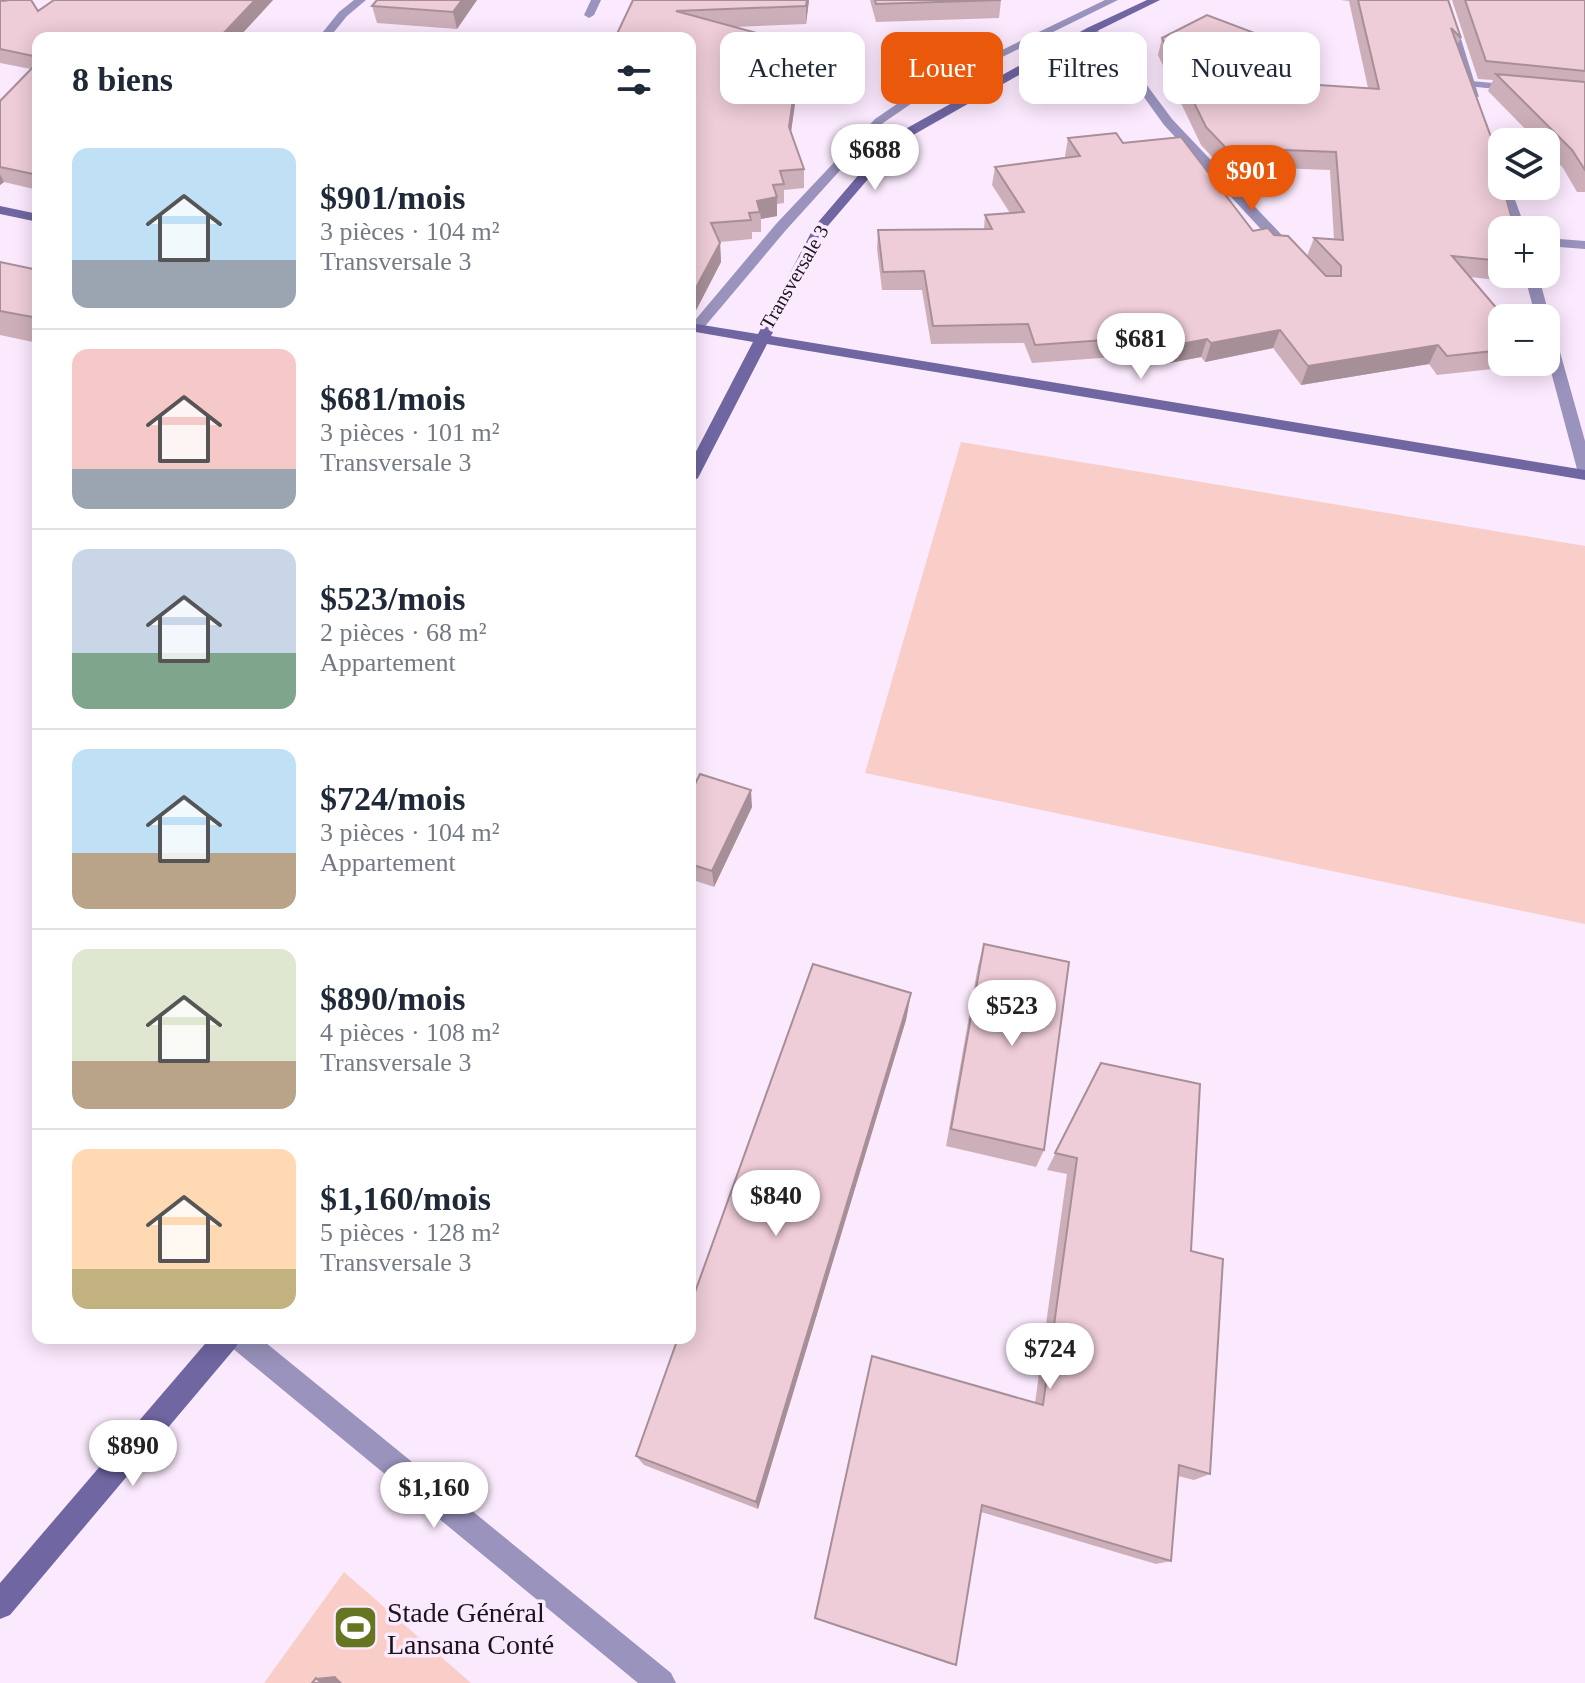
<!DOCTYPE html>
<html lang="fr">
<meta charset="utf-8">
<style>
:root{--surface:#fff;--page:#f6f6f7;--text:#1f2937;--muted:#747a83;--line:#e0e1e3;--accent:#ea580c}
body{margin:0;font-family:Georgia,serif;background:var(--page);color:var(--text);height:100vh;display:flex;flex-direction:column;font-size:30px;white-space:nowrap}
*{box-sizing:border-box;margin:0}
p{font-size:26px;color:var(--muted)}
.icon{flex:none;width:44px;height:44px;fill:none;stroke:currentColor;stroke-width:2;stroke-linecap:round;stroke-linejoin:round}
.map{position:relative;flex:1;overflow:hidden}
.details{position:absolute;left:32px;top:32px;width:664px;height:1312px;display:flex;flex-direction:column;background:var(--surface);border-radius:16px;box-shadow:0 4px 20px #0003}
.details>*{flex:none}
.guide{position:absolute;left:720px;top:32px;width:744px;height:72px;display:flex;gap:16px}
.buttons{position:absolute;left:1488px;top:128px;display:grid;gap:16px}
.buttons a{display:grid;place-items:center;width:72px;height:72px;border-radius:16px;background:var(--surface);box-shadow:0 4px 20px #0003;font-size:40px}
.price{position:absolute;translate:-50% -68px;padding:0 18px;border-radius:28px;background:#fff;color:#222;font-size:26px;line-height:52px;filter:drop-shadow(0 2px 4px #0008)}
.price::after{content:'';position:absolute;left:50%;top:48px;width:24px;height:18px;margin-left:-12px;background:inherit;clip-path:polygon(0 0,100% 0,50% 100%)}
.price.selected{background:var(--accent);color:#fff}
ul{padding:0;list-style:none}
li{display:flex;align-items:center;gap:24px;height:200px;padding:0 40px}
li+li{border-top:2px solid var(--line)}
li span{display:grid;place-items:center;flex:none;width:224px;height:160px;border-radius:16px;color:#555}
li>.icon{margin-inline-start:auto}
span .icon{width:96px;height:96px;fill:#fffc;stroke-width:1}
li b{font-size:34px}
h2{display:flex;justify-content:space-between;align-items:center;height:96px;padding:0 40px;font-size:34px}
.pill{padding:0 28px;border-radius:16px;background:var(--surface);box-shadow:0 4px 20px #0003;font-size:28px;line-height:72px}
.pill.selected{background:var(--accent);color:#fff}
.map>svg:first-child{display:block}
.green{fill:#f9cec9}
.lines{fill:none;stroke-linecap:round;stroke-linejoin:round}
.lane{fill:#9993bd;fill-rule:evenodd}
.street{fill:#9993bd;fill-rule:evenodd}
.secondary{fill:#7066a2;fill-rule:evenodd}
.wall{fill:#cdafba}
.shaded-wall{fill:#a78f97}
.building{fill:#eeccd8;stroke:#a78f97;stroke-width:2}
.labels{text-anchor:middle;stroke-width:7;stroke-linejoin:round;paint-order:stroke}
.far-street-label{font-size:20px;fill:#1b131c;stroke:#fbe9fd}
.near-poi-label{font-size:28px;fill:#1b131c;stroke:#fbe9fd;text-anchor:start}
</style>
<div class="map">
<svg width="1585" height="1683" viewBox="0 0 1585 1683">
<rect width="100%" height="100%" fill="#fbe9fd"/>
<path class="green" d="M961 442 1585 546V924L865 773Z
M344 1572 471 1683H264Z"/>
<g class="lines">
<path class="lane" d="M1471 81 1515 85 1521 88 1515 91 1467 86V82Z"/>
<path class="street" d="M354 0H366L347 16 329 38H318L339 12Z
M591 0H601L594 15 589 18 584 15Z
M1105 0H1118L921 97 883 123 786 230 701 331H691V325L776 224 875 119 913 93Z
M1439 0H1449L1479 97 1469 95Z
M1087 28H1095L1126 57 1172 119 1296 250V256H1286L1164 125 1118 61 1087 32Z
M1502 183V186H1510L1526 230H1512L1498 186Z
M1546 238 1585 241V249L1546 246Z
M1524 274H1538L1550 318 1548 321 1546 318H1536Z
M1546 323 1553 327 1585 441V474L1577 469 1546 353Z
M227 1338H260L671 1673 676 1683H638L231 1347Z"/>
<path class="secondary" d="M1147 0H1160L1095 32 899 143 826 228 771 336 1585 470V480L767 344 698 478 690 483V463L753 342 690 331V323L758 334 814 227 891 137 1087 28Z
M0 206 38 214V222L0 214Z
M210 1338H240L236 1347 10 1615 0 1619V1583Z"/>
</g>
<path class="wall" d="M0 0 38 11 54 0H273L238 38H38V190L4 182 0 185V101L31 69 0 63Z
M377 0H477L457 29 377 23 372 6Z
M633 0H809L806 24 735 27 801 63 791 132 804 169V188L784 190V203L777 204V216L761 219V232H752V239L720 242 721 262 691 320 690 38Z
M870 0H1001L999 18 876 22Z
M1340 0H1448L1461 38 1457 45 1510 188 1506 196 1502 230V274H1518L1514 282 1470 277 1502 318V362H1522L1520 366 1437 375 1429 364 1301 385 1273 348 1205 362 1201 357 1164 364 1156 354 1032 363 1024 343 931 344 922 290H882L877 249 878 230 984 229 985 215 1010 213 992 185 995 167 1066 158 1065 156 1068 138 1123 143 1253 231 1274 235 1307 256 1314 238 1334 240 1330 170 1221 166 1201 145 1158 55 1162 38 1289 83 1368 88 1349 1Z
M1452 0H1585V192H1577L1563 168 1546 150V142H1538L1488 91 1493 80 1478 79Z
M0 262 38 270V343L0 335Z
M690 794 752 807 714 887 690 879Z
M984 944 1044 1150 1036 1167 946 1146 978 966Z
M911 993 906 1020 758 1509 644 1465 636 1456Z
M1091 1082 1191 1251 1210 1474 1194 1480 1178 1476 1171 1561 1156 1564 981 1512 956 1665 949 1664 814 1618 872 1356 1035 1403 1067 1174 1047 1170Z"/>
<path class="shaded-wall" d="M255 0H273L238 38H219Z
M462 0H477L457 29 453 12Z
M807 0H809L806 24V6Z
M801 45V63L789 145V127Z
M0 174 4 182 0 185Z
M777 197V216L761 219 760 212 757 201Z
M720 243 721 262 691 320 690 299Z
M1280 330 1273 348 1205 362 1211 343Z
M1207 339 1201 357 1164 364 1170 346Z
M1438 345 1429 364 1301 385 1308 366Z
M751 790 752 807 714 887 712 871Z
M911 993 906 1020 758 1509 756 1502Z
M335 1676 342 1683H322L316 1678Z"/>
<path class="building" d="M0 0 3 1 9 0H31L38 11 54 0H255L219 38H38V57L0 49Z
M377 0H462L453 12 372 6Z
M633 0H807L806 6 676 11 801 45 789 127 804 169 780 171 784 184 773 185 777 197 757 201 760 212 749 213 751 220 711 223 720 243 690 299V38H615Z
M875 0H1001L876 4Z
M1358 0H1448L1461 38 1451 28 1502 167V186H1509L1510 188 1503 187 1515 230H1502V261L1452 256 1505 318H1502V350L1447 356 1438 345 1308 366 1280 330 1211 343 1207 339 1170 346 1161 336 1035 345 1028 324 933 326 924 271 883 272 878 230 992 229 985 215 1024 212 995 167 1080 156 1068 138 1116 133 1123 143 1181 137 1253 231 1268 228 1274 235 1288 236 1326 276H1341V266L1314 238 1343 240 1336 152 1226 148 1206 127 1162 38 1207 15 1265 37 1289 83 1379 89Z
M1465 0H1585V71L1486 61Z
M38 62V175L0 167V101Z
M1496 74 1585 82V170L1572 150Z
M0 262 38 270V318L0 311Z
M700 774 751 790 712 871 690 864V794Z
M984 944 1069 962 1044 1150 951 1129Z
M813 964 911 993 756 1502 636 1456 678 1338H690V1306Z
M1101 1063 1200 1084 1191 1251 1223 1259 1210 1474 1179 1465 1171 1561 982 1505 956 1665 815 1618 872 1356 1043 1405 1077 1158 1055 1153Z
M316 1678 322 1683H312Z"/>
<defs>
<symbol id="stadium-square" viewBox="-11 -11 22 22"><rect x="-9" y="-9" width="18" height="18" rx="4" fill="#657522" stroke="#fbe9fd"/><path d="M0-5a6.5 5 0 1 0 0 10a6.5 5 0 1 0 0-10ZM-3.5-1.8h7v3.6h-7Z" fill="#fff"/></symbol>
</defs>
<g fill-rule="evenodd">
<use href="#stadium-square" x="330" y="1602" width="51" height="51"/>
</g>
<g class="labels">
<g class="far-street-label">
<text transform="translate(794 277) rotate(-60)" y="7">Transversale 3</text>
</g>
<g class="near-poi-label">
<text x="387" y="1622">Stade Général<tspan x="387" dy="32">Lansana Conté</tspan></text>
</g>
</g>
</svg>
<div class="buttons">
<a><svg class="icon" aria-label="layers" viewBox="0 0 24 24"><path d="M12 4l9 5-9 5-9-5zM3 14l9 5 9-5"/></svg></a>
<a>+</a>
<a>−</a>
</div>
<b class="price" style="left:875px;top:192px">$688</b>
<b class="price selected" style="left:1252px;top:213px">$901</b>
<b class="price" style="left:1141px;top:381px">$681</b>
<b class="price" style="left:1012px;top:1048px">$523</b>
<b class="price" style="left:776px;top:1238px">$840</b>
<b class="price" style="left:1050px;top:1391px">$724</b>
<b class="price" style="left:133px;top:1488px">$890</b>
<b class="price" style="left:434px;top:1530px">$1,160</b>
<div class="guide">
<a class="pill">Acheter</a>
<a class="pill selected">Louer</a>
<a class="pill">Filtres</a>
<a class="pill">Nouveau</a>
</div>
<section class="details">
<h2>8 biens<svg class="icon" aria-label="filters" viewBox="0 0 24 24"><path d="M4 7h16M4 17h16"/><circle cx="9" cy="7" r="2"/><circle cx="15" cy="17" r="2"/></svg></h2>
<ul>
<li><span style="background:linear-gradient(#bfe0f5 70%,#9aa5b1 0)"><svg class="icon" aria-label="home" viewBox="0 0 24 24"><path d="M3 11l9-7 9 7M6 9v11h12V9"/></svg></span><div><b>$901/mois</b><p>3 pièces · 104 m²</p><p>Transversale 3</p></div></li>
<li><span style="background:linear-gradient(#f6c9c9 75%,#9aa5b1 0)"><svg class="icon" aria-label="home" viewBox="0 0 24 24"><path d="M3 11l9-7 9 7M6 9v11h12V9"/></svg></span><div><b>$681/mois</b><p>3 pièces · 101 m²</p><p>Transversale 3</p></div></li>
<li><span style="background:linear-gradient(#c9d6e8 65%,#7fa58c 0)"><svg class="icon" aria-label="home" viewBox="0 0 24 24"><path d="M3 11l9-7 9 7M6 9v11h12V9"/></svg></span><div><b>$523/mois</b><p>2 pièces · 68 m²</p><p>Appartement</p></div></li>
<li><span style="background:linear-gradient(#bfe0f5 65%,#b9a48a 0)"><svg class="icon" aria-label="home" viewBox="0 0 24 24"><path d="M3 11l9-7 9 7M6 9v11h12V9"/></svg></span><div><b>$724/mois</b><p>3 pièces · 104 m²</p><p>Appartement</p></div></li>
<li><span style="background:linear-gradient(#dfe7d0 70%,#b9a48a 0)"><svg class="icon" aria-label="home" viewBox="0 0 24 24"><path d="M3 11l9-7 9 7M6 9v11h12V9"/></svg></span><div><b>$890/mois</b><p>4 pièces · 108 m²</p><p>Transversale 3</p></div></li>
<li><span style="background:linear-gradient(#ffd9b3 75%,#c2b280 0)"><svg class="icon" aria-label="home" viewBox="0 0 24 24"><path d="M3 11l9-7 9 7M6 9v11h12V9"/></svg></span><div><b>$1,160/mois</b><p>5 pièces · 128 m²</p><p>Transversale 3</p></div></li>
</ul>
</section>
</div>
